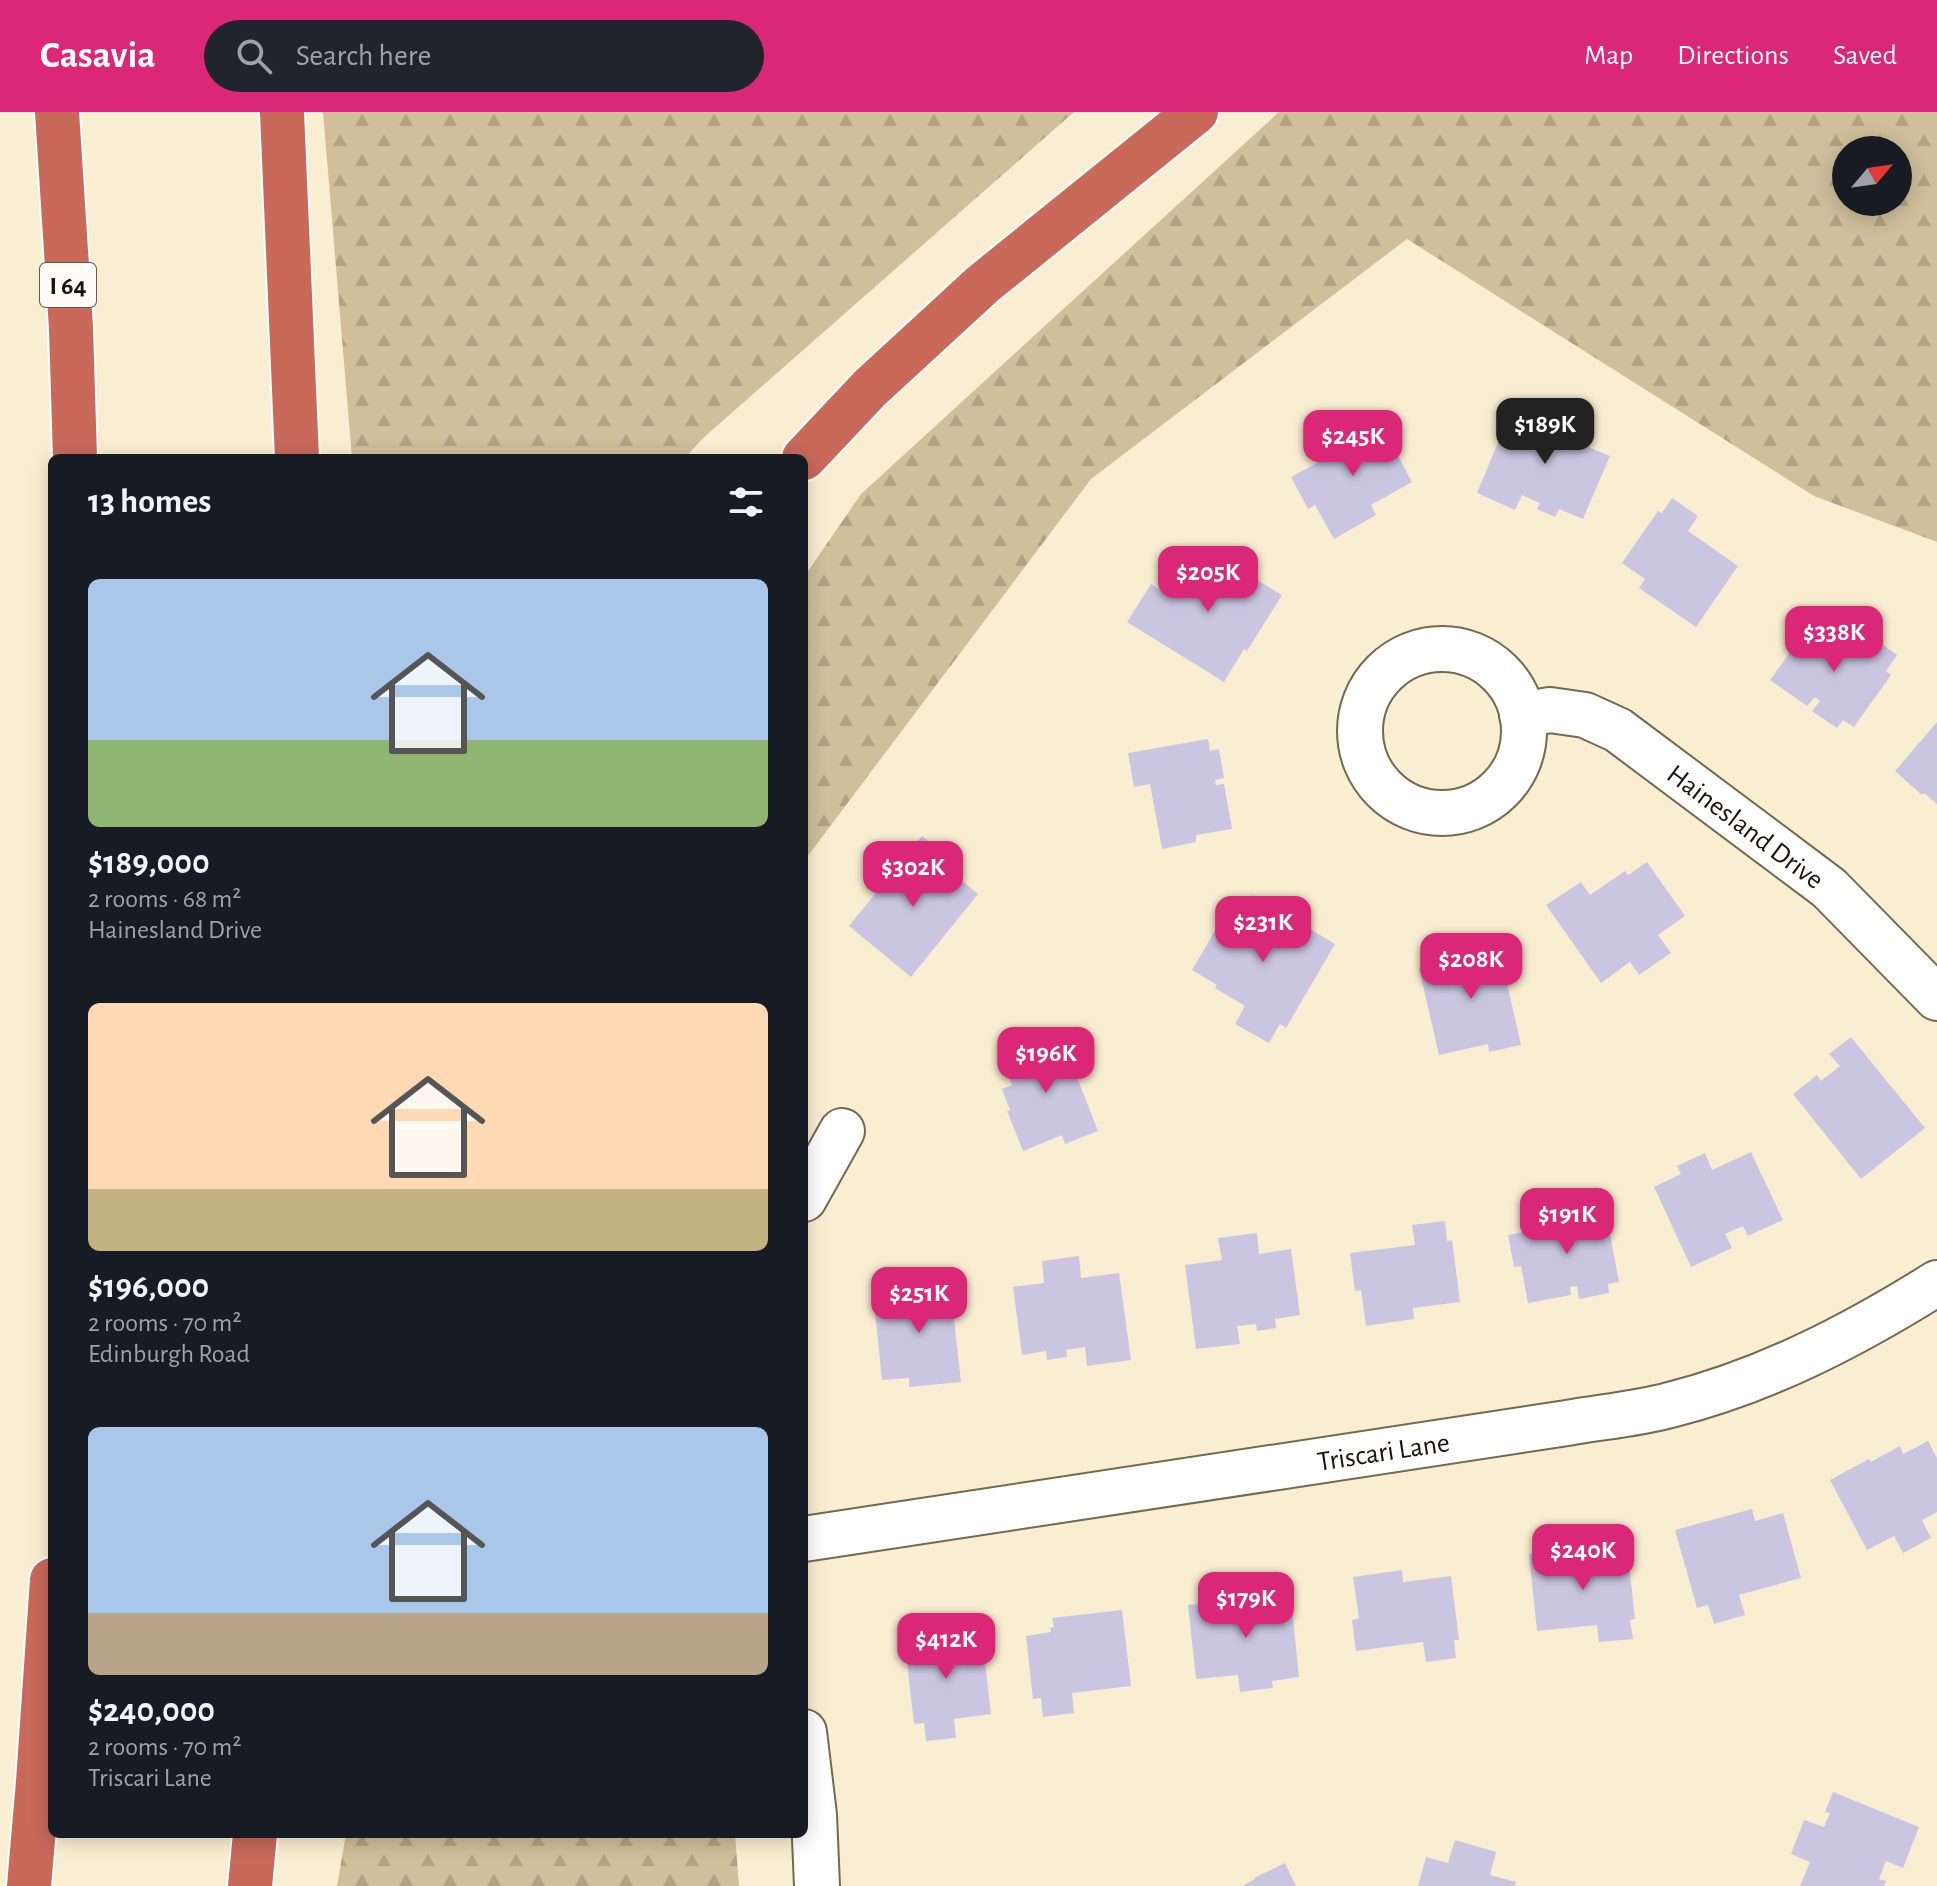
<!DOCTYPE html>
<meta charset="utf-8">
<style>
:root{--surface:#171b24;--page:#20242c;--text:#f1f3f6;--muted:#9ea1a6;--accent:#db2777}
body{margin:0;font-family:"Alegreya Sans",sans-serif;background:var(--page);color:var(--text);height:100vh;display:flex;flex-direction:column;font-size:30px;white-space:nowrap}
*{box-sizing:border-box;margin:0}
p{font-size:26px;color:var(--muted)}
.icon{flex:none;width:44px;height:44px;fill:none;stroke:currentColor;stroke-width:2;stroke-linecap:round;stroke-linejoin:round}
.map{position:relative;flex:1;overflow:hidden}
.panel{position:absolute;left:48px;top:342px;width:760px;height:1384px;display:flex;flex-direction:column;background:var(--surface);border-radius:12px;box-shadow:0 4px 20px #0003}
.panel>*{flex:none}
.needle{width:52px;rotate:61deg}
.buttons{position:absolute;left:1832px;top:24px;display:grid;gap:16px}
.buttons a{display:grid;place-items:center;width:80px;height:80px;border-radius:50%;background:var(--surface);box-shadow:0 4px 20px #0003;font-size:40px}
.price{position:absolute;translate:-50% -68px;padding:0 18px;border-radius:16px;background:var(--accent);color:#fff;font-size:26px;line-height:52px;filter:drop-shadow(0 2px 4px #0008)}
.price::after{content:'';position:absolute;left:50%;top:48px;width:24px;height:18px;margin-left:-12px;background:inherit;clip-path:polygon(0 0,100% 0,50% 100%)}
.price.selected{background:#222;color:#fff}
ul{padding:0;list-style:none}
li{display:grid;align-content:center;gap:16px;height:424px;padding:0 40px}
li span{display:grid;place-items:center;height:248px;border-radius:12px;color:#555}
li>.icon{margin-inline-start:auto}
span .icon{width:144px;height:144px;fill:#fffc;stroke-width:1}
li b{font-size:34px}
h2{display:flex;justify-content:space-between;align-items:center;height:96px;padding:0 40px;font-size:34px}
header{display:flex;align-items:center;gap:48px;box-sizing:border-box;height:112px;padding:0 40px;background:var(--accent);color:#fff}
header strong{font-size:38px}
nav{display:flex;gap:44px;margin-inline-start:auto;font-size:28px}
.search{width:560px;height:72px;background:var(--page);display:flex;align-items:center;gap:20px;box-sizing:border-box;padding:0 28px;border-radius:44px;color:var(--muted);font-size:30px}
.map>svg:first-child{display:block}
.forest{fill:url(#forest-firs);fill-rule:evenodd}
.building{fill:#cac6e2}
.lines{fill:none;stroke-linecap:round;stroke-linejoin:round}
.minor-casing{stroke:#746951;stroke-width:48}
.highway-casing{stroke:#fff;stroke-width:48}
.minor{stroke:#fff;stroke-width:44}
.highway{stroke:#c8695a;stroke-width:44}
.labels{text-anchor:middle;stroke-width:6;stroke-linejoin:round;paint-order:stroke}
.shield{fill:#fefcf6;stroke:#5d5a51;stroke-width:2}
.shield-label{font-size:26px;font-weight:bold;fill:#18140a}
.street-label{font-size:28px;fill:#18140a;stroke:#fefcf6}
</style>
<header>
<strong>Casavia</strong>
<div class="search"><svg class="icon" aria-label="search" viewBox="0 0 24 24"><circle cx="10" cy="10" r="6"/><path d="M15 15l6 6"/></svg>Search here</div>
<nav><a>Map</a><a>Directions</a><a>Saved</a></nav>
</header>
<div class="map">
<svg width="1937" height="1774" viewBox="0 0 1937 1774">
<defs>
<pattern id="forest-firs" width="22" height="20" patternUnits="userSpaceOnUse" patternTransform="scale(2)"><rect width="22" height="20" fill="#cfbf9b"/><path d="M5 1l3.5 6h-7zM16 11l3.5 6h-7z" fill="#b1a384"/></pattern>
</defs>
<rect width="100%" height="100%" fill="#faeed2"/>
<path class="forest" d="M323 0H1074L702 327 685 346H352Z
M1279 0H1937V430L1814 384 1407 127 1091 367 804 749V465L861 382ZM1898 38V90H1846V38Z
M346 1722H735L739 1774H337Z"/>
<path class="building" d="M1553 297 1588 312 1581 332 1610 344 1583 407 1559 397 1555 405 1537 397 1540 391 1522 383 1515 398 1477 381 1510 302 1545 317Z
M1368 300 1377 317 1382 314 1412 370 1371 393 1376 403 1334 427 1315 393 1308 397 1291 365 1350 333 1341 316Z
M1672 386 1698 404 1688 419 1738 454 1696 515 1639 476 1645 467 1622 451 1658 399 1662 401Z
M1202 434 1282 483 1247 539 1244 537 1224 570 1127 510 1151 472 1171 485Z
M1814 507 1861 541 1872 525 1897 543 1886 559 1891 563 1854 615 1843 608 1837 616 1812 599 1820 589 1815 585 1807 594 1770 568Z
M1937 610V692L1924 681 1922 683 1895 659Z
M1208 627 1210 639 1219 637 1224 666 1215 668 1216 673 1224 672 1232 717 1196 723V730L1162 737 1150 672 1134 675 1128 641Z
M922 724 943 741 934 752 954 769 957 765 978 782 911 865 849 814Z
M1647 750 1685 804 1658 823 1671 841 1639 863 1630 850 1601 871 1546 793 1581 770 1590 783 1625 759 1628 763Z
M1253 783 1290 805 1283 818 1288 820 1295 808 1335 832 1286 916 1280 912 1269 931 1235 912 1245 894 1215 876 1217 873 1192 858 1232 790 1243 797Z
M1497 827 1521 933 1489 940 1488 932 1439 943 1419 856 1458 847 1455 837Z
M1060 922 1098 1019 1065 1032 1062 1023 1023 1039 1007 999 1010 998 1002 977 1012 973 1001 946Z
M1851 925 1925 1016 1861 1067 1793 982 1817 963 1821 969 1840 954 1829 942Z
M1751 1040 1783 1108 1748 1124 1743 1114 1725 1122 1732 1136 1691 1155 1654 1075 1681 1062 1677 1054 1705 1041 1712 1058Z
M1604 1089 1619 1170 1608 1172 1609 1181 1579 1187 1577 1174 1570 1175 1571 1183 1528 1191 1521 1154 1514 1155 1508 1123 1575 1110 1572 1094Z
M1445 1109 1447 1129 1452 1128 1460 1190 1413 1196 1414 1207 1366 1214 1361 1178 1355 1179 1350 1141 1415 1133 1412 1113Z
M1257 1121 1259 1142 1291 1137 1300 1203 1275 1207 1276 1216 1257 1219 1256 1212 1237 1214 1240 1232 1196 1237 1185 1153 1222 1148 1218 1126Z
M1079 1144 1081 1166 1119 1161 1131 1248 1087 1254 1085 1235 1066 1238 1067 1245 1047 1248 1046 1239 1022 1243 1013 1175 1044 1171 1042 1149Z
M942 1162 944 1181 951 1180 961 1270 909 1275V1266L882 1268 874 1189 912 1185 910 1165Z
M1928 1329 1937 1346V1400L1922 1408 1931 1426 1903 1441 1894 1424 1867 1438 1830 1368 1869 1347 1871 1350 1900 1334 1903 1342Z
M1752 1397 1755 1409 1783 1401 1801 1466 1739 1483 1745 1503 1714 1512 1708 1493 1697 1496 1675 1418Z
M1596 1434 1597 1447 1628 1443 1635 1507 1630 1508 1633 1527 1599 1530 1597 1513 1537 1519 1529 1442Z
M1402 1458 1403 1470 1451 1464 1459 1528H1454L1456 1546 1426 1550 1423 1530 1356 1539 1352 1508 1359 1506 1353 1465Z
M1290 1478 1299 1565 1272 1569 1273 1576 1240 1580 1238 1563 1196 1567 1188 1493 1226 1489 1227 1498 1247 1496 1245 1482Z
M1122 1498 1131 1574 1072 1581 1074 1601 1043 1605 1041 1586 1033 1587 1026 1524 1051 1520 1050 1516 1054 1515 1052 1506Z
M955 1518 956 1527 982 1524 991 1602 954 1607 956 1626 926 1629 924 1611 914 1612 904 1524Z
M1833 1680 1919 1715 1903 1756 1886 1749 1879 1767 1886 1769 1884 1774H1800L1810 1750 1791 1742 1804 1708 1824 1715 1830 1701 1825 1700Z
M1455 1728 1496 1740 1490 1763 1516 1770 1515 1774H1418L1426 1745 1448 1751Z
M1285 1751 1296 1774H1242L1255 1767 1254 1766Z"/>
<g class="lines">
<defs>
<g id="minor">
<circle cx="1442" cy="619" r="82"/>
<path id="s1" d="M1522 603 1550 598 1585 603 1618 618 1829 776 1937 886"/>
<path d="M804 1087 842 1019"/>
<path id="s2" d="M804 1427 1567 1311C1601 1305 1637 1302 1670 1293 1766 1269 1854 1223 1937 1171"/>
<path d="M804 1620 814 1703 817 1774"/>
</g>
<path id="highway" d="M57 0 71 216 75 346
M282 0 297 346
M804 346 870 276 983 172 1196 0
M29 1774 38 1670 52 1468
M250 1774 255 1722"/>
</defs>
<use href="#minor" class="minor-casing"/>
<use href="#highway" class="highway-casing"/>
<use href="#minor" class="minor"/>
<use href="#highway" class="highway"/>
</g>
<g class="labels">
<rect class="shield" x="40" y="151" width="56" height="44" rx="6"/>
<g class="shield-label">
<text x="68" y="182">I 64</text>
</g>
<g class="street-label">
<text dy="10" stroke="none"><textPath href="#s1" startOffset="260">Hainesland Drive</textPath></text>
<text dy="10" stroke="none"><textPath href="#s2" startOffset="586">Triscari Lane</textPath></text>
</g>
</g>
</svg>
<div class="buttons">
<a><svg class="needle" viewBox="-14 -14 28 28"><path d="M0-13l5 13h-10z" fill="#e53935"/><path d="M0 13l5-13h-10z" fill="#9ea1a6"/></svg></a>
</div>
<b class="price selected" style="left:1545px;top:354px">$189K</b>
<b class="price" style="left:1353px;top:366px">$245K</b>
<b class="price" style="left:1208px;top:502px">$205K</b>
<b class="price" style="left:1834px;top:562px">$338K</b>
<b class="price" style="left:913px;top:797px">$302K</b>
<b class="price" style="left:1263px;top:852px">$231K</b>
<b class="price" style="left:1471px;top:889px">$208K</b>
<b class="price" style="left:1046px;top:983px">$196K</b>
<b class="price" style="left:1567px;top:1144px">$191K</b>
<b class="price" style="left:919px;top:1223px">$251K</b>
<b class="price" style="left:1583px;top:1480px">$240K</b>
<b class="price" style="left:1246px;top:1528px">$179K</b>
<b class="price" style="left:946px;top:1569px">$412K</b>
<section class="panel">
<h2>13 homes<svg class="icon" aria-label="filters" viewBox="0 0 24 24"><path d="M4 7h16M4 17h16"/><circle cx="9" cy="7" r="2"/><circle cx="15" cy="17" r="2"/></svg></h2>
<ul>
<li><span style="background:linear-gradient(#a9c7e8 65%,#8fb573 0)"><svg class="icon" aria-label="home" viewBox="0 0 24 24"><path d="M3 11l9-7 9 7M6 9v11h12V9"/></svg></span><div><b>$189,000</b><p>2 rooms · 68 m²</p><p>Hainesland Drive</p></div></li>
<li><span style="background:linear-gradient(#ffd9b3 75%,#c2b280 0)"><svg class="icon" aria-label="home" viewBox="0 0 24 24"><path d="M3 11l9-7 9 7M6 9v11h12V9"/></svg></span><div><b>$196,000</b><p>2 rooms · 70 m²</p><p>Edinburgh Road</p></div></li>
<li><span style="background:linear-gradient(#a9c7e8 75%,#b9a48a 0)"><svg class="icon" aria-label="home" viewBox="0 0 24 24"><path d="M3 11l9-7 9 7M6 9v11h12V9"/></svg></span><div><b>$240,000</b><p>2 rooms · 70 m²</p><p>Triscari Lane</p></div></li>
</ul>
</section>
</div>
